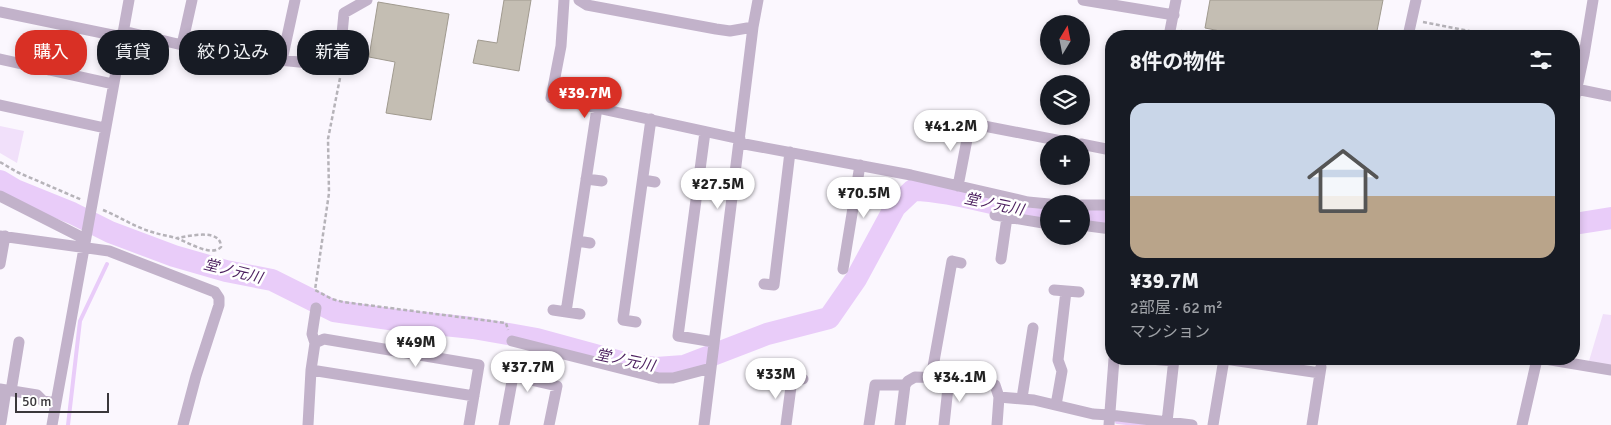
<!DOCTYPE html>
<html lang="ja">
<meta charset="utf-8">
<style>
:root{--surface:#171b24;--page:#242831;--text:#f1f3f6;--muted:#9ea1a6;--line:#363941;--accent:#d93025}
body{margin:0;font-family:Signika,"Noto Sans JP",sans-serif;background:var(--page);color:var(--text);height:100vh;display:flex;flex-direction:column;font-size:19px;white-space:nowrap}
*{box-sizing:border-box;margin:0}
p{font-size:16px;color:var(--muted)}
.icon{flex:none;width:28px;height:28px;fill:none;stroke:currentColor;stroke-width:2;stroke-linecap:round;stroke-linejoin:round}
.map{position:relative;flex:1;overflow:hidden}
.drawer{position:absolute;left:1105px;top:30px;width:475px;height:335px;display:flex;flex-direction:column;background:var(--surface);border-radius:20px;box-shadow:0 2px 8px #0003}
.drawer>*{flex:none}
.banner{position:absolute;left:15px;top:30px;width:475px;height:45px;display:flex;gap:10px}
.needle{width:32px;rotate:10deg}
.controls{position:absolute;left:1040px;top:15px;display:grid;gap:10px}
.controls a{display:grid;place-items:center;width:50px;height:50px;border-radius:50%;background:var(--surface);box-shadow:0 2px 8px #0003;font-size:25px}
.scale{position:absolute;left:15px;bottom:12px;width:94px;box-sizing:border-box;padding-left:5px;border:2px solid #3a373b;border-top:0;font-size:14px;line-height:18px;white-space:nowrap;color:#3a373b;-webkit-text-stroke:4px #fff;paint-order:stroke}
.price{position:absolute;translate:-50% -42px;padding:0 11px;border-radius:18px;background:#fff;color:#222;font-size:16px;line-height:32px;filter:drop-shadow(0 1px 2px #0008)}
.price::after{content:'';position:absolute;left:50%;top:30px;width:15px;height:11px;margin-left:-8px;background:inherit;clip-path:polygon(0 0,100% 0,50% 100%)}
.price.active{background:var(--accent);color:#fff}
ul{padding:0;list-style:none}
li{display:grid;align-content:center;gap:10px;height:265px;padding:0 25px}
li+li{border-top:1px solid var(--line)}
li span{display:grid;place-items:center;height:155px;border-radius:15px;color:#555}
li>.icon{margin-inline-start:auto}
span .icon{width:90px;height:90px;fill:#fffc;stroke-width:1}
li b{font-size:21px}
h2{display:flex;justify-content:space-between;align-items:center;height:60px;padding:0 25px;font-size:21px}
.chip{padding:0 18px;border-radius:20px;background:var(--surface);box-shadow:0 2px 8px #0003;font-size:18px;line-height:45px}
.chip.active{background:var(--accent);color:#fff}
.map>svg:first-child{display:block}
.green{fill:#f1e0fa}
.lines{fill:none;stroke-linecap:round;stroke-linejoin:round}
.stream{stroke:#e9ccf9;stroke-width:4}
.river{stroke:#e9ccf9;stroke-width:22}
.building{fill:#c4beb3;stroke:#a09a8f}
.path{stroke:#b6b3b9;stroke-width:2.5;stroke-dasharray:4 2.5;stroke-linecap:butt}
.street{stroke:#c2b2ca;stroke-width:11}
.labels{text-anchor:middle;stroke-width:5;stroke-linejoin:round;paint-order:stroke}
.water-label{font-size:15px;font-style:italic;fill:#4b1e5e;stroke:#fff}
</style>
<div class="map">
<svg width="1611" height="425" viewBox="0 0 1611 425">
<rect width="100%" height="100%" fill="#fbf7fe"/>
<path class="green" d="M0 126 24 131 17 163 0 153Z
M1603 314 1611 315V366L1589 361Z"/>
<g class="lines">
<path class="stream" d="M1117 422 1145 425
M68 425 80 321 107 264"/>
<path class="river" d="M0 181 15 190 72 213 110 232 174 256 226 271 272 280 334 311 396 320 473 328 537 339 625 363 656 368 684 366 767 334 829 318 856 279 895 207 913 190C959 191 1003 210 1049 212
M1081 214 1111 215
M1574 224 1611 218"/>
</g>
<path class="building" d="M504 0H531L519 71 473 63 478 40 497 43Z
M1210 0H1383L1376 36H1225V32L1205 28Z
M378 2 449 14 431 120 386 113 395 62 369 57Z"/>
<g class="lines">
<path class="path" d="M1423 22 1495 36
M1181 31 1209 36
M340 78 328 139 329 193 315 290 332 299 343 302 506 323 508 330
M0 162 17 172 82 200
M103 210C120 217 135 227 152 232 161 235 170 236 179 239 189 243 212 257 221 247 221 228 189 236 177 238"/>
<path class="street" d="M564 0 561 46 551 98 740 139
M579 0 587 5 716 29 730 31 753 27
M1083 0 1174 15
M0 12 122 37
M123 31 182 45 259 58 339 66 344 13 367 0
M1169 36 1176 0
M1408 36 1416 0
M182 45 192 0
M0 59 113 84
M282 60 295 0
M49 70 53 50
M1576 89 1611 96
M1574 101 1584 55 1593 0
M0 105 105 128
M958 121 1077 144
M705 132 678 336 714 342
M739 143 911 175 1028 202 1049 204
M1081 144 1111 150
M586 179 602 181
M643 180 655 182
M958 186 970 124
M0 196 85 239
M1081 205H1111
M995 215 1049 224
M1081 225 1111 229
M0 236 109 251 215 292 219 298V305L196 376 183 425
M1067 238V236
M577 241 590 243
M1001 259 1007 217
M0 264 5 236
M843 269 860 165
M764 284 774 285 790 152
M1054 290 1079 292
M553 310 580 314
M566 312 597 108
M636 322 623 320 651 119
M512 341 659 378H673L711 368
M315 343 324 339 479 365 469 425
M1150 359 1174 361
M1225 359 1320 373
M1545 359 1611 370
M311 370 474 396
M779 378 803 379
M931 378 952 261 961 263
M0 389 37 395 43 401 56 403
M11 391 19 342
M1022 398 1033 328
M1056 405 1062 371 1058 360 1066 291
M1 422 6 390
M1167 422 1174 359
M52 425 129 0
M308 425 311 370 315 343 312 334 316 308
M504 425 513 376 557 386 549 425
M704 425 753 27 758 0
M786 425 792 379
M869 425 875 385H905
M900 425 905 385 908 381 915 377C938 378 974 375 995 385L999 397 1034 400 1093 414 1110 415 1192 425
M944 425 949 378
M997 425 999 397
M1109 425 1114 359
M1213 425 1224 359
M1312 425 1321 367
M1522 425 1537 359"/>
</g>
<g class="labels">
<g class="water-label">
<text transform="translate(994 204) rotate(12)" y="5">堂ノ元川</text>
<text transform="translate(233 271) rotate(14)" y="5">堂ノ元川</text>
<text transform="translate(625 360) rotate(12)" y="5">堂ノ元川</text>
</g>
</g>
</svg>
<div class="controls">
<a><svg class="needle" viewBox="-14 -14 28 28"><path d="M0-13l5 13h-10z" fill="#e53935"/><path d="M0 13l5-13h-10z" fill="#9ea1a6"/></svg></a>
<a><svg class="icon" aria-label="layers" viewBox="0 0 24 24"><path d="M12 4l9 5-9 5-9-5zM3 14l9 5 9-5"/></svg></a>
<a>+</a>
<a>−</a>
</div>
<div class="scale">50 m</div>
<b class="price active" style="left:585px;top:119px">¥39.7M</b>
<b class="price" style="left:951px;top:152px">¥41.2M</b>
<b class="price" style="left:718px;top:210px">¥27.5M</b>
<b class="price" style="left:864px;top:219px">¥70.5M</b>
<b class="price" style="left:416px;top:368px">¥49M</b>
<b class="price" style="left:528px;top:393px">¥37.7M</b>
<b class="price" style="left:776px;top:400px">¥33M</b>
<b class="price" style="left:960px;top:403px">¥34.1M</b>
<div class="banner">
<a class="chip active">購入</a>
<a class="chip">賃貸</a>
<a class="chip">絞り込み</a>
<a class="chip">新着</a>
</div>
<section class="drawer">
<h2>8件の物件<svg class="icon" aria-label="filters" viewBox="0 0 24 24"><path d="M4 7h16M4 17h16"/><circle cx="9" cy="7" r="2"/><circle cx="15" cy="17" r="2"/></svg></h2>
<ul>
<li><span style="background:linear-gradient(#c9d6e8 60%,#b9a48a 0)"><svg class="icon" aria-label="home" viewBox="0 0 24 24"><path d="M3 11l9-7 9 7M6 9v11h12V9"/></svg></span><div><b>¥39.7M</b><p>2部屋 · 62 m²</p><p>マンション</p></div></li>
</ul>
</section>
</div>
